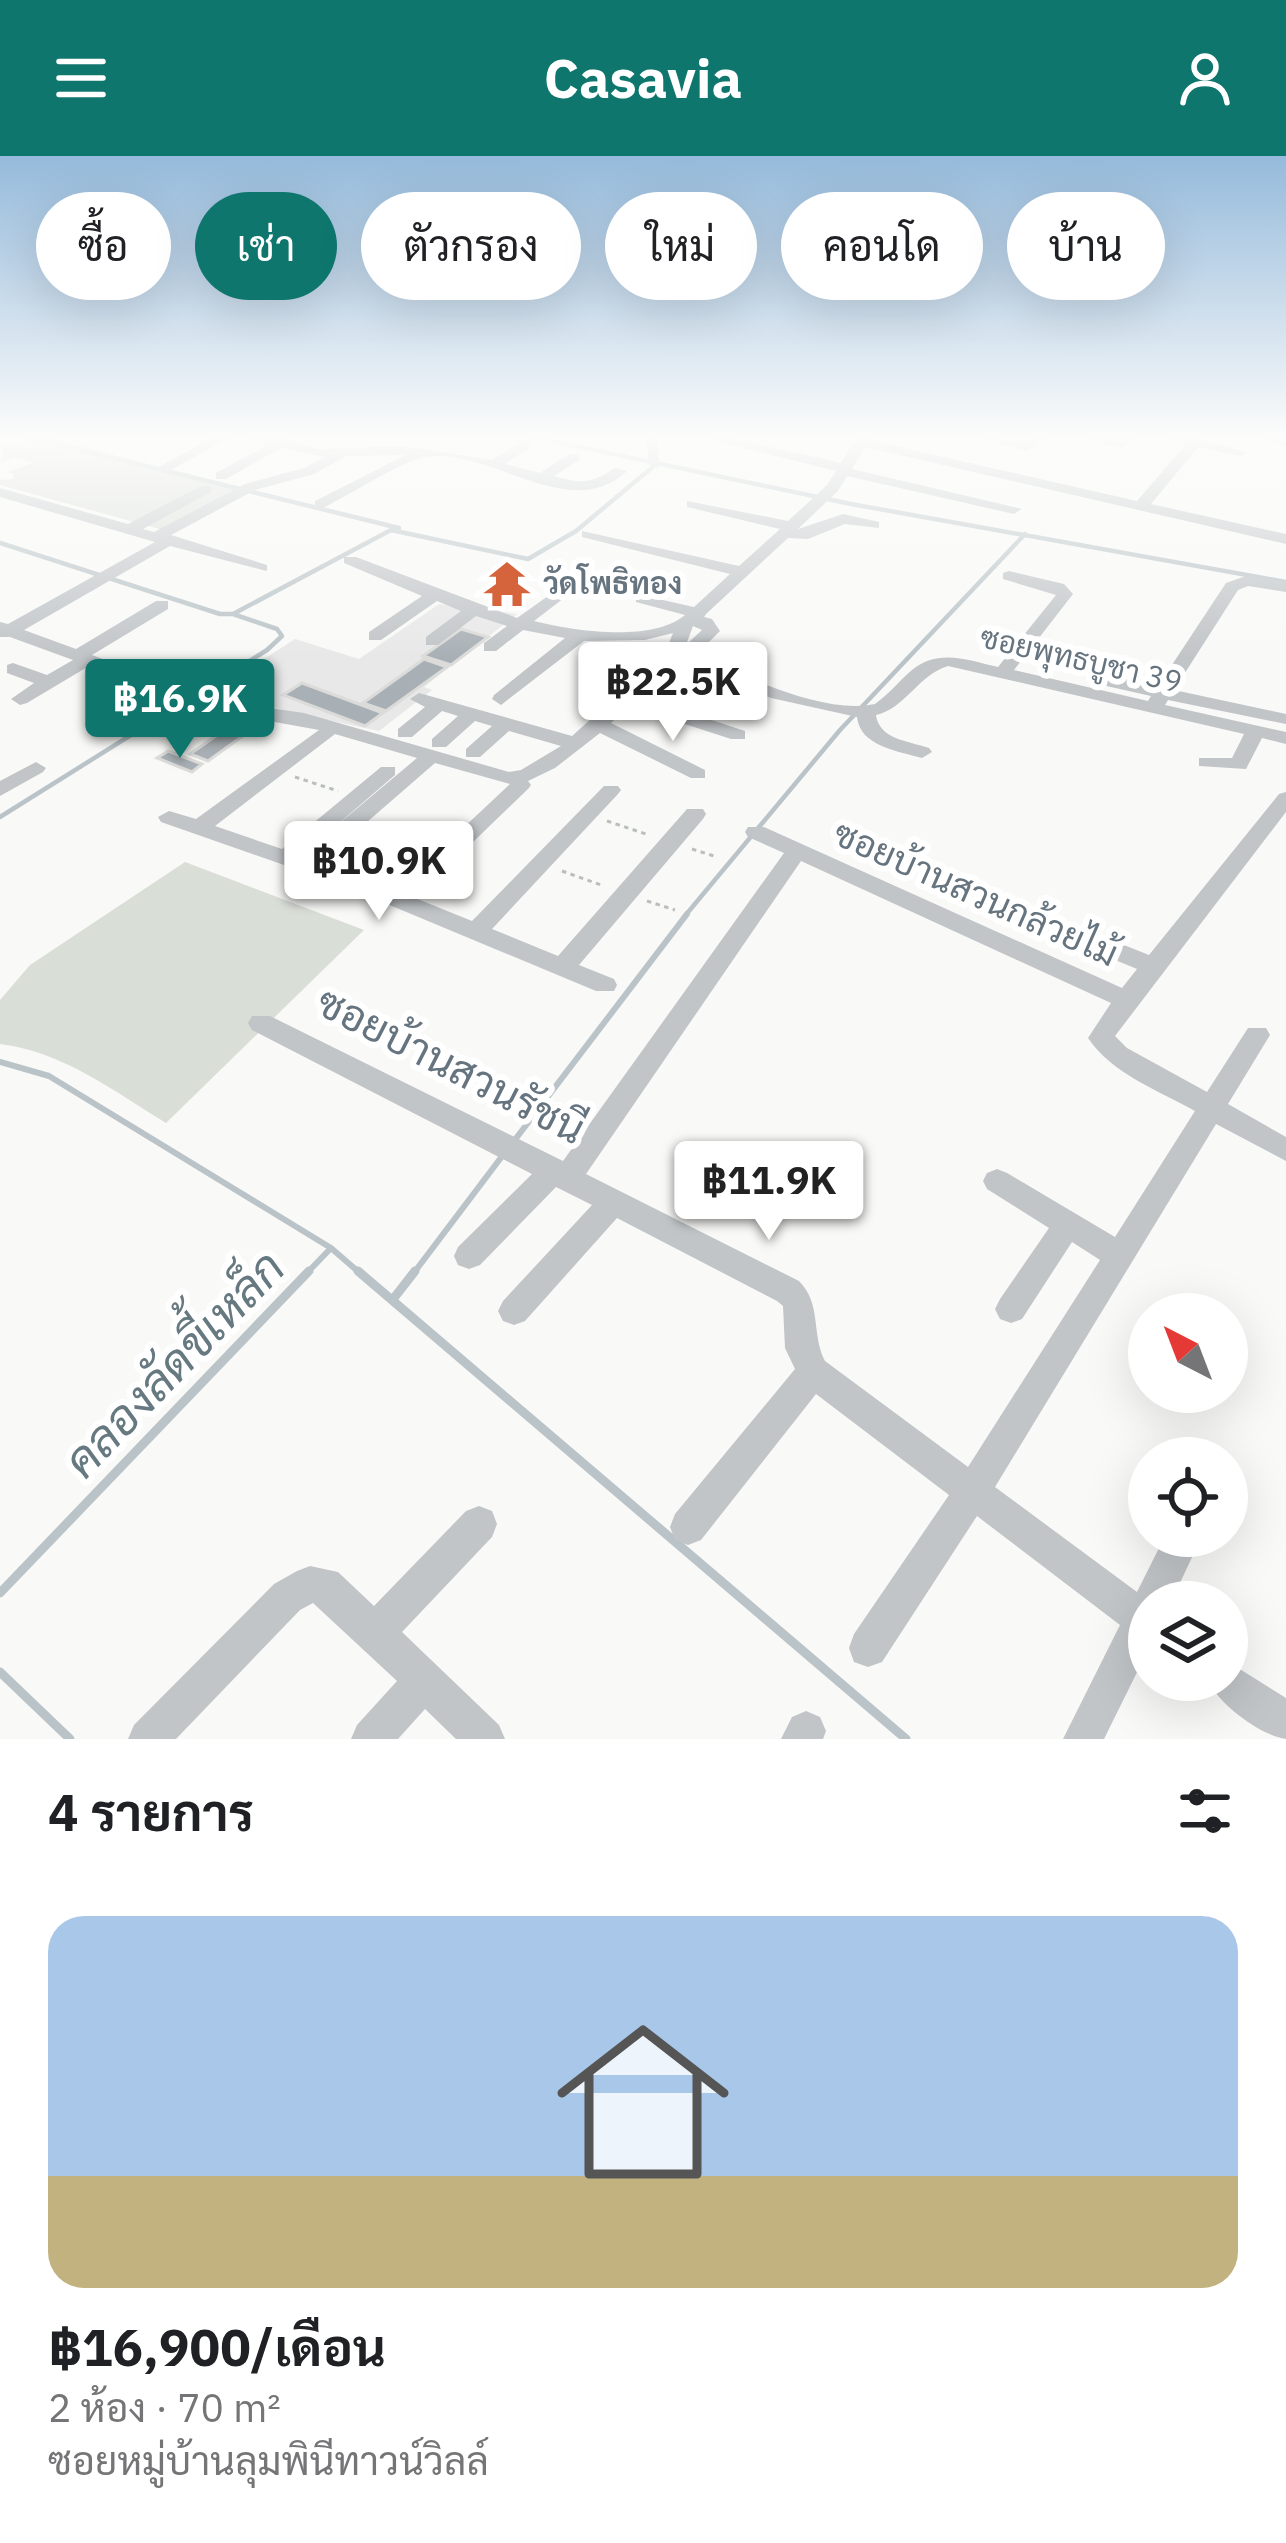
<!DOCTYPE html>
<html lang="th">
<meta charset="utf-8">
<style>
:root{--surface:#fff;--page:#f6f6f6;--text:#202124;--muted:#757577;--line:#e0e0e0;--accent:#0f766e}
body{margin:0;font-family:"IBM Plex Sans",Sarabun,sans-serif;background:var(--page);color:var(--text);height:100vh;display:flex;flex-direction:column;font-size:45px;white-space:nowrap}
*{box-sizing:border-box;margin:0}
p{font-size:39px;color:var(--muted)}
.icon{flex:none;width:66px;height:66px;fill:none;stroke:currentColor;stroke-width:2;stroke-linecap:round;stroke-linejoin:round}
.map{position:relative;height:1583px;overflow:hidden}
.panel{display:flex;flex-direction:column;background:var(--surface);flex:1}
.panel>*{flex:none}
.hud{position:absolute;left:36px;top:36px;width:1215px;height:108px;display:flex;gap:24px}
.needle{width:78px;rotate:318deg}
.buttons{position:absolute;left:1128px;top:1137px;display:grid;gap:24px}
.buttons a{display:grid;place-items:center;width:120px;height:120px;border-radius:50%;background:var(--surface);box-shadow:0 12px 48px #0002;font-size:60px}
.price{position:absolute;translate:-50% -102px;padding:0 27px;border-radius:12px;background:#fff;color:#222;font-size:39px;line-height:78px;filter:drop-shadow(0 3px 6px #0008)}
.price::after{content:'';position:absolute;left:50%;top:72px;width:36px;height:27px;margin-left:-18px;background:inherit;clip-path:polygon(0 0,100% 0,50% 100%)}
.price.current{background:var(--accent);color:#fff}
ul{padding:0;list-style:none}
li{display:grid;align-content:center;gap:24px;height:636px;padding:0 48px}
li+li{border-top:3px solid var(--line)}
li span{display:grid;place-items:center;height:372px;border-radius:36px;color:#555}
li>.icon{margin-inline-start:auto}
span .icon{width:216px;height:216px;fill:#fffc;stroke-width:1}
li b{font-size:51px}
h2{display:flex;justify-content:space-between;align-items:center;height:144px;padding:0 48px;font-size:51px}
.chip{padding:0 42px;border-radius:54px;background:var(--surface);box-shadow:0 12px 48px #0002;font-size:42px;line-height:108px}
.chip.current{background:var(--accent);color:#fff}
header{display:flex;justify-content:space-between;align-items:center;height:156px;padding:0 48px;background:var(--accent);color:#fff;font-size:54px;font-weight:800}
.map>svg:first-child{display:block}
.built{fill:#e7e8e7}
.green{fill:#d9ded7}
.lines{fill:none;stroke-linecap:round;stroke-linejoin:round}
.stream-far2{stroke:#bac4c8;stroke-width:4.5}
.stream-far1{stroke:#bac4c8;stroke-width:6}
.stream{stroke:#bac4c8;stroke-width:9}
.canal{fill:#bac4c8;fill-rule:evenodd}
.building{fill:#a9b0b5;stroke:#dbdbd9;stroke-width:3}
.path{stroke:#bbbec0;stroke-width:3;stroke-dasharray:4.5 4.5;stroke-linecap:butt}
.minor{fill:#c1c5c8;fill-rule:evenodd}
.labels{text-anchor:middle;stroke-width:12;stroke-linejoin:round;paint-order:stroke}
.far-poi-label{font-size:30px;font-weight:bold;fill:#66747f;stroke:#fff;text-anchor:start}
.far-street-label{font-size:30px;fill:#66747f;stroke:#fff}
.street-label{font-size:36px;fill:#66747f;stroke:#fff}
.near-street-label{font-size:42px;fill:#66747f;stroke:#fff}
.near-water-label{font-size:48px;font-style:italic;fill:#677980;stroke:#fff}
</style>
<header><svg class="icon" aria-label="menu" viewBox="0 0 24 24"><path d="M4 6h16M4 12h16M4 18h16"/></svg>Casavia<svg class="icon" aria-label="person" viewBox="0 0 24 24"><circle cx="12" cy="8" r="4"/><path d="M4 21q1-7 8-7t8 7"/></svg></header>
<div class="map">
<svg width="1286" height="1583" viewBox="0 0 1286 1583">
<rect width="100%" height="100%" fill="#f9f9f7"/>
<path class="built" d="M439 448 517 458 424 531 432 534 379 575 285 555 221 531 295 483 359 503Z"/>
<path class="green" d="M45 280 139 306 137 310 239 334 163 374 0 329V324L13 323 14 318 7 316 33 307 17 301 0 306 4 295 0 290 44 292 24 287Z
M185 706 364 774 166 967C115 936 62 895 0 888V844L30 809Z"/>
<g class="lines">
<path class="stream-far2" d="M24 280 399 372
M528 280 851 348 1286 426
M0 387 220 458H233
M0 661 267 494 282 480 277 473 233 458 391 374 528 403 576 375 655 309
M684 761 840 574 1025 378"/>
<path class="stream-far1" d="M0 906 49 920 331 1092 306 1118
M514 985 687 758
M331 1092 361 1118
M413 1118 506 995"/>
<path class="stream" d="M358 1115 906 1583
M394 1142 415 1115
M0 1437 309 1115
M0 1516 70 1583"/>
<path class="canal" d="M646 280H658L659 312 649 309Z"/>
</g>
<path class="building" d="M461 473 488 481 451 509 423 500Z
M424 503 447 511 386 555 363 547Z
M302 527 383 557 365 570 283 539Z
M226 573 244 579 208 605 190 598Z
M168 595 202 608 192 616 157 602Z"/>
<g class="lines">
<path class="path" d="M295 621 338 635
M607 665 649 679
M692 693 714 700
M562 715 604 730
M647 745 675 754"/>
<path class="minor" d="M215 280H233L167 316 155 313Z
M240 280 282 282 319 293 403 290 492 304 524 285 529 286V292L505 308 540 317 569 298H579V304L554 320C581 328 591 328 615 312L627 315C569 369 492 291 425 301 404 304 347 340 325 351H315V345L406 299 346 300 314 318 255 334 171 379 267 409V415L170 390 24 474 76 493 156 445H168V453L92 499 214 544 304 557 509 616 521 614 561 590 509 575 480 601H466V593L492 570 475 565 446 591H432V583L458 560 442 555 412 581H398V573L425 551 410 543 419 537 572 580 634 524 602 514V506L643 515 667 492 673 477 645 484 584 485 501 549 492 543 494 539 565 482 523 474 496 495H484V487L507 470 476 460 438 489H426V481L461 455 437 445 381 484H369V476L422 440 344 407V401H356L517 462 558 433 566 438 564 442 534 465C574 475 651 487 685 459L636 446V438L694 451 730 418 582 381V375L739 410 780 373 687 351V345L788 365 827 329 836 315 696 280H722L841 307 858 280H872L869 284 1137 345 1186 288 1159 280H1186L1247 296 1240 300 1198 291 1151 348 1286 378V388L865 291 852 313 1022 353 1014 358 847 320 838 335 798 373 843 358 879 366V372L845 368 808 383 788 382 706 458 704 461 712 463 720 475 697 498C743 520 824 559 875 548 889 538 899 525 912 514 938 492 968 504 998 511L1056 439 1003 423V417L1009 415 1064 428 1073 438 1014 514 1148 545 1151 540 1102 529 1100 525 1109 519 1158 530 1226 427 1246 420 1286 426V436L1248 430 1238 434 1174 534 1286 558V568L1168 544 1165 549 1286 576V588L1262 582 1246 613 1199 610V602H1232L1244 578 948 510C918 519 906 552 876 559 879 583 908 585 929 592L932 596 922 602C897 595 860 590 857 561L771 542 677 502 647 532 659 537 666 549 745 575V583H731L651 557 644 545 637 542 611 567 705 614V622H691L600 577 555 612 528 625 531 629 528 633 415 742 472 765 604 630H618L621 634 618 638 492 773 558 800 687 653H703L706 658 703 663 579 809 614 823 617 829 614 835H596L344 730 161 666 158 661 169 655 196 663 319 574 203 553 89 510 27 547 20 549 11 543 34 527 7 517V509L13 507 47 519 73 504 10 481H0V466L8 468 155 386 0 341V332L128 368 201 330H211V336L143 373 154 376 245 328 304 312 325 301 281 292 226 323H216V317L267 289ZM693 470 702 474 686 489ZM335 578 417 602 317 686 395 619V611H381L282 693 215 670ZM435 607 510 628 396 735 321 706Z
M972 280 1025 286 1033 280H1049L1027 295Z
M1075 280 1119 283 1140 280 1121 292Z
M1265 280 1286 282V292L1267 283Z
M36 606 46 612 43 616 0 640V625Z
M1286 636V656L1115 880 1127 892 1207 936 1248 872H1266L1270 879 1228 948 1286 981V1005L1216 968 995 1331 1137 1436 1165 1380H1202L1171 1446H1149V1492L1104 1583H1063L1120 1469 977 1360 882 1506 868 1511 854 1506 849 1492 854 1478 949 1339 816 1238 701 1384 688 1389 675 1384 670 1371 675 1358 795 1213 785 1192 783 1150 777 1145 617 1062 525 1165 514 1169 503 1165 498 1155 503 1145 592 1049 556 1031 480 1109 469 1113 458 1109 454 1100 458 1091 532 1018 252 874 248 867 252 860H270L563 1005 784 697 748 681 745 676 748 671H764L1122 832 1137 813 960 740 957 735 960 730H976L1149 799 1279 638ZM801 705 1111 847 1088 882C1111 917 1159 935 1195 955L1115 1081 1007 1017 997 1013 987 1017 983 1025 987 1033 1049 1072 1000 1143 995 1153 1000 1163 1011 1167 1022 1163 1072 1086 1100 1104 968 1311 825 1205C811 1178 822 1148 799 1125L586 1018Z
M479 1350 492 1355 497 1368 492 1381 402 1476 499 1569 505 1583H456L425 1553 398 1583H351L357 1569 397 1525 313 1447 300 1454 176 1583H128L134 1569 274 1428 297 1415 310 1410 338 1416 374 1450 466 1355Z
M1227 1505 1286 1542V1583C1261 1580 1217 1547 1208 1524H1227Z
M806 1555 820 1561 826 1575 823 1583H781L792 1561Z"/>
</g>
<linearGradient id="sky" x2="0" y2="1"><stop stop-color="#95badb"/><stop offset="0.56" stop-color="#fcfcfb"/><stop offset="1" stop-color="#fcfcfb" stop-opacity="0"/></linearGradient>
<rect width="1286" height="502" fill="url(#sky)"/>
<defs>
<symbol id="temple-bare" viewBox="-9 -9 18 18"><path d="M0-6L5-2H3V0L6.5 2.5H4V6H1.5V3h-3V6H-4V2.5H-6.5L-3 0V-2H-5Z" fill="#d5633c" stroke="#fff" stroke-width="2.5" paint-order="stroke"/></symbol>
</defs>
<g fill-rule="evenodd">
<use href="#temple-bare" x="474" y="395" width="66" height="66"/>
</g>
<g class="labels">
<g class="far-poi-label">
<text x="543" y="438">วัดโพธิทอง</text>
</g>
<g class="far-street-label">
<text transform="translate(1081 504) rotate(13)" y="10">ซอยพุทธบูชา 39</text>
</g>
<g class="street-label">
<text transform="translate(976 737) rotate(24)" y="13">ซอยบ้านสวนกล้วยไม้</text>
</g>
<g class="near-street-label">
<text transform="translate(451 909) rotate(27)" y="15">ซอยบ้านสวนรัชนี</text>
</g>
<g class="near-water-label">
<text transform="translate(174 1208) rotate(-46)" y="17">คลองลัดขี้เหล็ก</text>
</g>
</g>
</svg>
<div class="buttons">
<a><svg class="needle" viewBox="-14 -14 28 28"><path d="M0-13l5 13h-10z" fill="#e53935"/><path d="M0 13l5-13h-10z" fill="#757577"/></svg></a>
<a><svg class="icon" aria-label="locate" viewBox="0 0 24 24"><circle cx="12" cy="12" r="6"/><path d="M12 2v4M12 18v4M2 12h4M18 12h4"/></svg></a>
<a><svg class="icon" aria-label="layers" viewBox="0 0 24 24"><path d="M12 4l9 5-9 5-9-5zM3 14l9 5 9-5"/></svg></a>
</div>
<b class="price" style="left:673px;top:588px">฿22.5K</b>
<b class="price current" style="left:180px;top:605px">฿16.9K</b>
<b class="price" style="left:379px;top:767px">฿10.9K</b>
<b class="price" style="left:769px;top:1087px">฿11.9K</b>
<div class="hud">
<a class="chip">ซื้อ</a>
<a class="chip current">เช่า</a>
<a class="chip">ตัวกรอง</a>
<a class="chip">ใหม่</a>
<a class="chip">คอนโด</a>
<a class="chip">บ้าน</a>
</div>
</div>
<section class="panel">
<h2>4 รายการ<svg class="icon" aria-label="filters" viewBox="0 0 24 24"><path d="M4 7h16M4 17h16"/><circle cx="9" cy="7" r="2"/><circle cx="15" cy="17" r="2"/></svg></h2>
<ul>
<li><span style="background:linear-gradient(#a9c7e8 70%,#c2b280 0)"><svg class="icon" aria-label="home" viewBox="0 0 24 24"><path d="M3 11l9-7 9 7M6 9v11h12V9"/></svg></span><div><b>฿16,900/เดือน</b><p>2 ห้อง · 70 m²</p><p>ซอยหมู่บ้านลุมพินีทาวน์วิลล์</p></div></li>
</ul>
</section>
